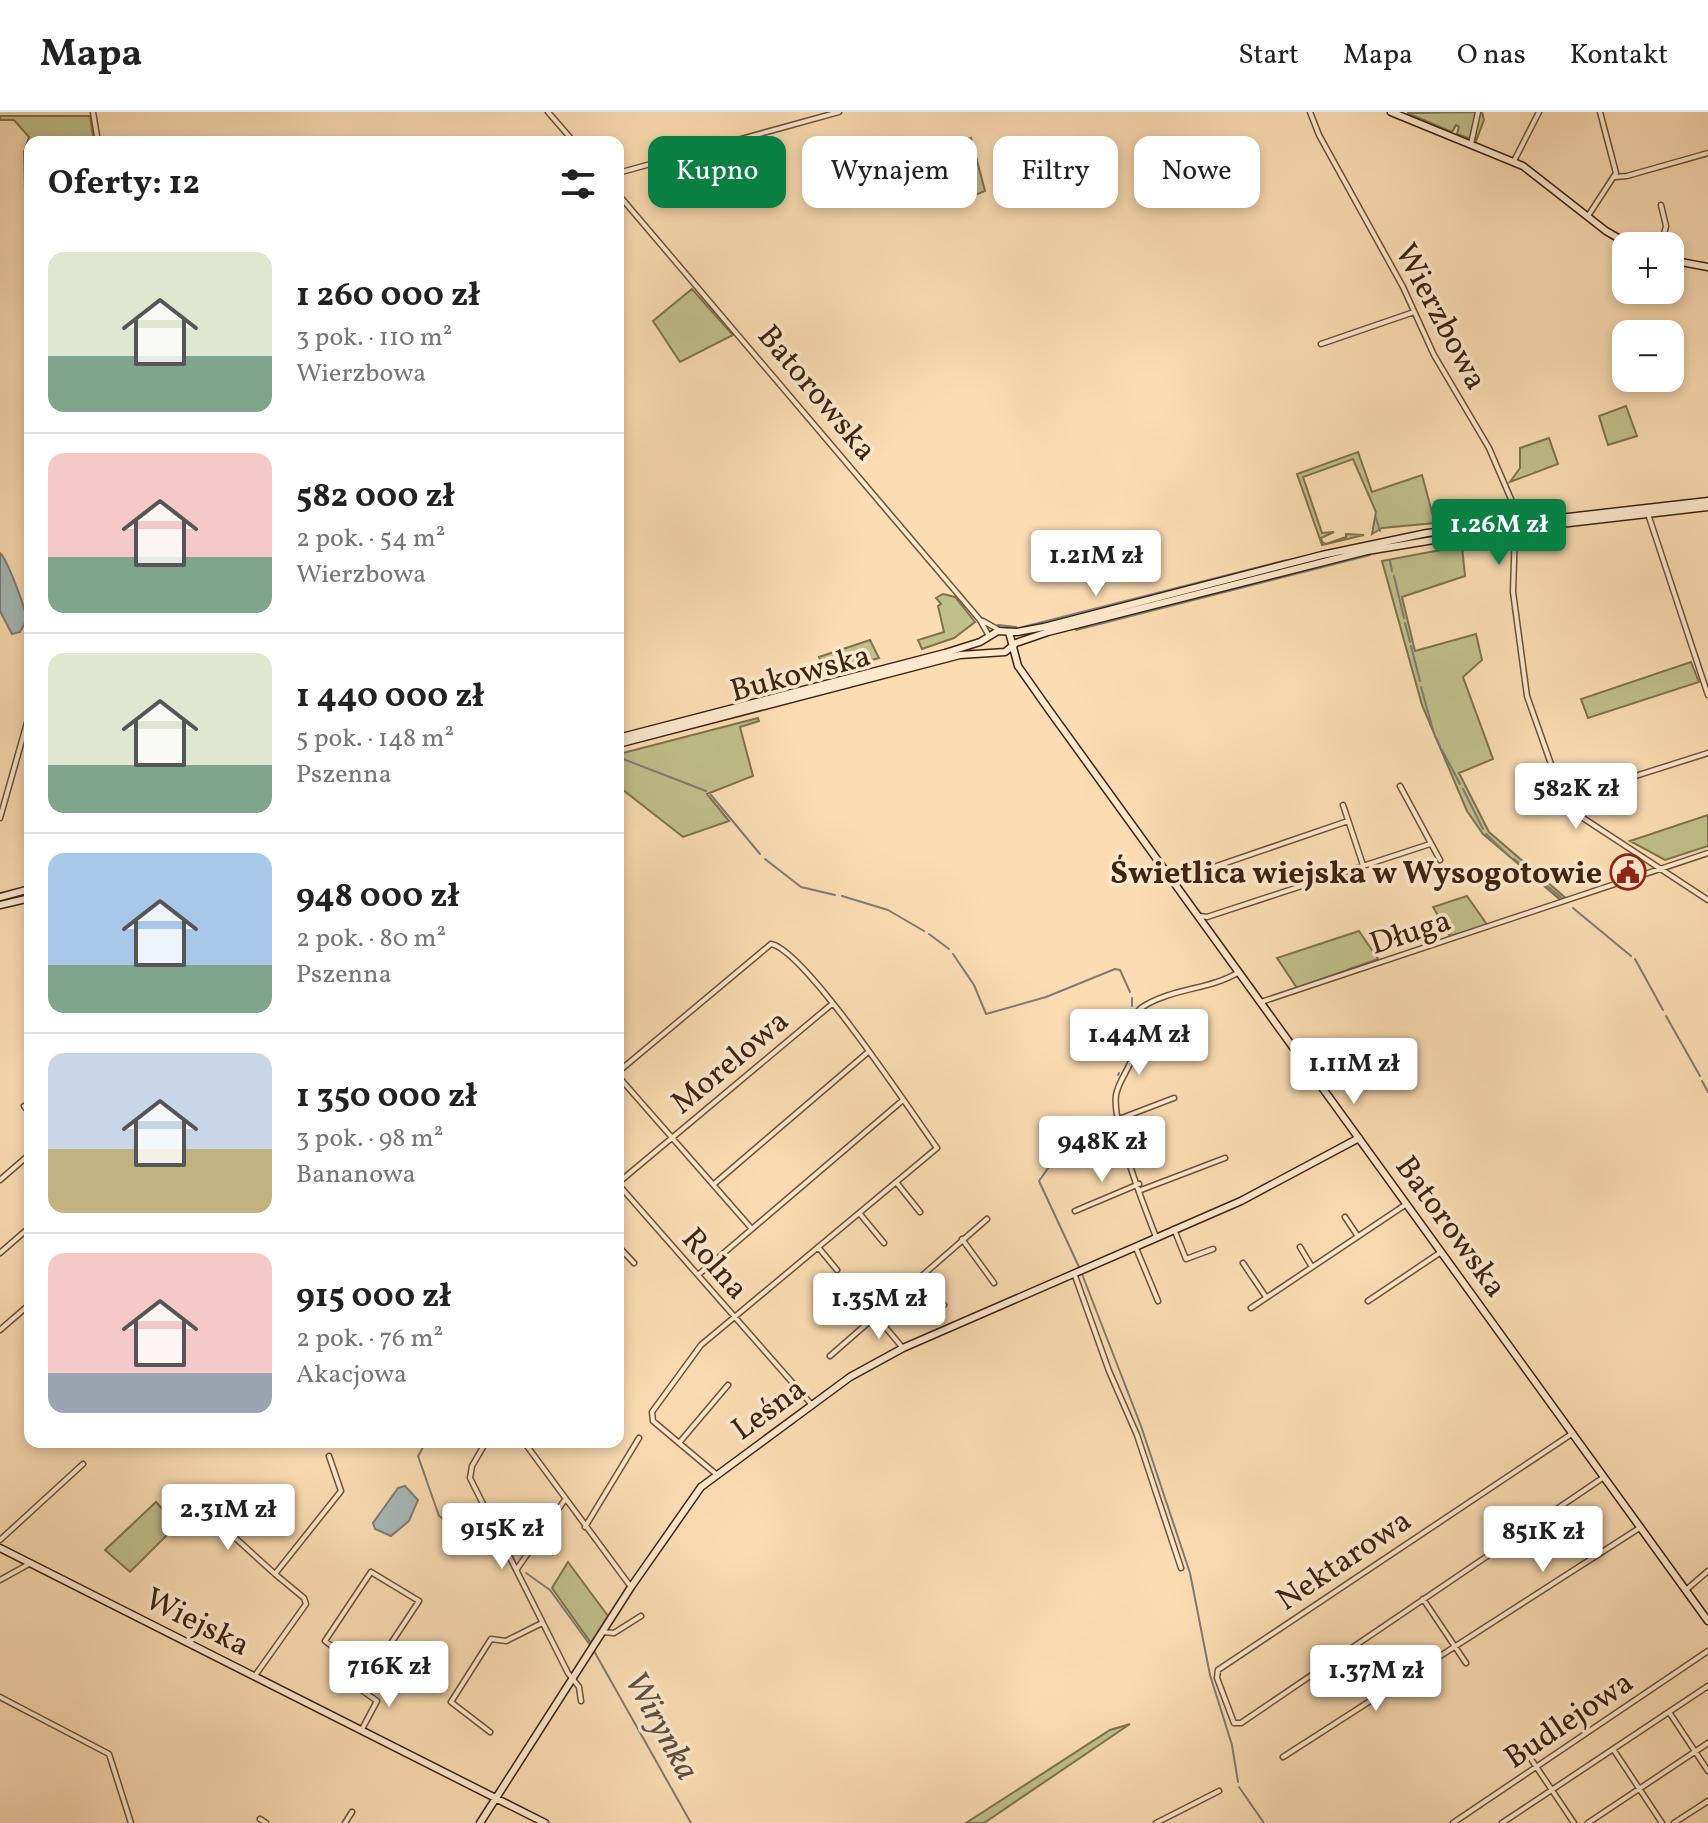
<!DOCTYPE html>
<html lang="pl">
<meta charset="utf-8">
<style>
:root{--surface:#fff;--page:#f6f6f6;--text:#222;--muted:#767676;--line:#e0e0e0;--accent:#0b8043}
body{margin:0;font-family:Vollkorn,serif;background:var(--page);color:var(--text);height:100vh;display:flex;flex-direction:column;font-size:30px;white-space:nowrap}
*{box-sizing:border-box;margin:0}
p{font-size:26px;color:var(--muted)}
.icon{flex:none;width:44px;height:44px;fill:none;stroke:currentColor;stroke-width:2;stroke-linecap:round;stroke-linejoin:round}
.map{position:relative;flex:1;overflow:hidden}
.sheet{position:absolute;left:24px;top:24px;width:600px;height:1312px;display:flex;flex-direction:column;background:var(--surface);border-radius:16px;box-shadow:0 4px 12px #0003}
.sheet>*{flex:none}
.banner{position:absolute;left:648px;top:24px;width:760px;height:72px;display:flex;gap:16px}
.tools{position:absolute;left:1612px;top:120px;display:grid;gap:16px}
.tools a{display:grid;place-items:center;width:72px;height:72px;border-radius:16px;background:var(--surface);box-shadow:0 4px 12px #0003;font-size:40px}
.price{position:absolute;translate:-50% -68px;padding:0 18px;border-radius:8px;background:#fff;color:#222;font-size:26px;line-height:52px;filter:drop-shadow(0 2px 4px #0008)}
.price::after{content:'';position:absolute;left:50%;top:48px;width:24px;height:18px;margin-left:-12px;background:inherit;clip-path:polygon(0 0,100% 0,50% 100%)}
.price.current{background:var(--accent);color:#fff}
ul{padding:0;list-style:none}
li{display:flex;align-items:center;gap:24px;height:200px;padding:0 24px}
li+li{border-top:2px solid var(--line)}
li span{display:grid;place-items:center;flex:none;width:224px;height:160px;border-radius:16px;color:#555}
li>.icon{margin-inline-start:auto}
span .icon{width:96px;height:96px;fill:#fffc;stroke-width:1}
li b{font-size:34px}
h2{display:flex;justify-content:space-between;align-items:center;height:96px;padding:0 24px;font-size:34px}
.pill{padding:0 28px;border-radius:16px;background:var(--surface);box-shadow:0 4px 12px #0003;font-size:28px;line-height:72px}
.pill.current{background:var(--accent);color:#fff}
header{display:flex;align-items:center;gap:48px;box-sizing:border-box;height:112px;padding:0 40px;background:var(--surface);border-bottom:2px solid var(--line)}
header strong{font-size:38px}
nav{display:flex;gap:44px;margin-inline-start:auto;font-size:28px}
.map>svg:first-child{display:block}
.green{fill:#c1c08b;stroke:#7f724e;stroke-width:2}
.water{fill:#a6b8b9;stroke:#7c7c76;stroke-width:2}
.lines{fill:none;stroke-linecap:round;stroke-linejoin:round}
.stream{stroke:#7c7c76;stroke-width:2}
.street-casing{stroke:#6d523a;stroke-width:7}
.secondary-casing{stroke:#3d2312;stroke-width:9}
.street{stroke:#fde9ce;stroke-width:4}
.secondary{stroke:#fde9ce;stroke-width:6}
.labels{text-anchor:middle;stroke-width:7;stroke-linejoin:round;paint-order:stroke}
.street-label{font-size:32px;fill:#3d2312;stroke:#fde9ce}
.poi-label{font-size:32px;font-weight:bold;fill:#3d2312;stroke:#fde9ce;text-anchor:end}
.water-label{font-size:34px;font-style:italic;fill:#5c5044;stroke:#fde9ce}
</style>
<header>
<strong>Mapa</strong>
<nav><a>Start</a><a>Mapa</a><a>O nas</a><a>Kontakt</a></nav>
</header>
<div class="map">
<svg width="1708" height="1711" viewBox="0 0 1708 1711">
<rect width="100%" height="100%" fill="#fcddb3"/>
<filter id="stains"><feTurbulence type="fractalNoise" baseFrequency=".0025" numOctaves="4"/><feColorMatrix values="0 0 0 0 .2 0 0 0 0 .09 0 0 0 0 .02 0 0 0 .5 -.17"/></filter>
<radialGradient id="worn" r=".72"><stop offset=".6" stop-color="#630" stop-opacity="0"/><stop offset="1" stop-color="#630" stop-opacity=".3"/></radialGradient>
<path class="green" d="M1482 0 1484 8 1476 29 1457 22 1459 15 1456 13 1452 20 1407 1Z
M0 4H90L94 30H30V80H25L24 40 29 25 14 8H0Z
M971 26 985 79 953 92 938 35Z
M692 177 733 223 680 250 653 209Z
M1626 294 1637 324 1608 333 1599 304Z
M1549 326 1558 352 1510 370 1520 356V336Z
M1358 340 1372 380 1422 363 1435 411 1382 416 1372 422 1376 400 1353 347 1303 365 1322 421 1334 420 1321 426 1322 430 1326 432 1346 425V422L1364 423 1322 433 1297 362Z
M1462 434 1465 464 1402 485 1415 539 1476 522 1482 548 1463 565 1493 647 1459 661 1489 720 1568 788 1563 790 1483 722 1467 699 1422 593 1382 449Z
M943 482 955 485 975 510 954 526 922 537 918 528 944 520 938 494 941 492 936 486Z
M870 528 879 546 824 561 819 545Z
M1691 550 1699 570 1588 606 1581 587Z
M758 606 759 609 740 615 753 664 707 682 729 709 683 725 618 674 619 642Z
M1708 703V734L1665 748 1630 729Z
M1467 784 1488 814 1450 824 1433 795Z
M1359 819 1378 847 1297 876 1277 846Z
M156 1390 177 1413 130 1460 105 1438Z
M568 1450 608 1504 591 1531 552 1476Z
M1130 1612 984 1711H966L1110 1618Z"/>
<path class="water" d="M0 441C6 445 27 498 26 508 25 512 22 516 20 520L12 522 0 499Z
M405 1374 418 1388 409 1409 391 1424 375 1417 373 1411 398 1376Z"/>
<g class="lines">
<path class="stream" d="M1376 406 1380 419
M1473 429 1501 423
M1444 433 1460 431
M1390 449 1392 459
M1394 464 1404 506
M1405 511 1410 530
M998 513 1016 515
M1023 515 1287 448
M1076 518 1370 443
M1411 534 1420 569
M1421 575 1433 618
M1435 624 1440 634
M1442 638 1460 672
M618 645 706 679
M1463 677 1483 717
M711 683 760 742
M1486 722 1509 744
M765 747 801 775 835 783
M1514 747 1563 787
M842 784 888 798 924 819
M1573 796 1631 844
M929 822 949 837
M953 842 974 873 986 902 1046 885 1115 857 1120 858 1130 880
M1635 847 1663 898
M1132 886V894
M1666 904 1700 964
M1118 963 1119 961
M1702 969 1708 980
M1056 1045 1039 1069 1079 1155
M1082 1162 1141 1314 1190 1461 1210 1563 1232 1633 1238 1670
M426 1330 418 1344 439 1404 505 1448
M526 1461 550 1478 590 1533
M594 1539 691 1711
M1239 1675 1264 1711"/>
<defs>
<path id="street" d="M93 0 98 30
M548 0 574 30
M1310 0 1319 23 1403 175 1434 243 1489 336 1514 394 1517 403 1514 410
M1471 32 1478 0
M1514 49 1539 0
M618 61 839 0
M1615 65 1627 64 1708 41
M618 82 980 508 989 524
M1588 104 1616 61 1600 0
M1661 134 1666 114 1661 93
M1321 232 1414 200
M1510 389 1514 409
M1648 402 1708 583
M1501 410 1510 401
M1515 418 1513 480 1527 584 1558 672 1583 706 1708 788
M983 509 999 518
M1400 674 1440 748
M1566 686 1708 641
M1343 693 1363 753
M0 706 30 600
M1173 769 1348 709
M1200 804 1207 805 1430 732
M1261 890 1708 741
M618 960 771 832C805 838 911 1000 937 1036L701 1233 652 1300 653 1309 716 1362
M618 964 752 1117
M24 994 30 1002
M1119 1007 1174 986
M1063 1045 1122 1022
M0 1068 30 1042
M896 1070 920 1100
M618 1071 832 892
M618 1072 812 1293
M714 1072 867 941
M1141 1078 1225 1046
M1075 1099 1139 1072
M860 1102 884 1131
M1345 1105 1357 1123
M1174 1117 1186 1147 1213 1137
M1156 1125C1144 1094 1112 1013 1116 983 1119 966 1133 954 1134 937 1135 924 1130 905 1141 896 1170 876 1210 878 1239 860
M962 1127 994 1171
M618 1134 634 1151
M818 1135 837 1158
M1300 1135 1312 1155
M1136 1136 1158 1189
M0 1141 30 1115
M1243 1151 1266 1185
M1074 1161 1109 1259 1137 1323 1181 1456
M698 1163 903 988
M919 1165 944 1193
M1368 1189 1441 1140
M1251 1196 1405 1093
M876 1204 902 1235
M0 1218 30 1192
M830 1244 987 1107
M1573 1321 1218 1558 1217 1566 1234 1611H1241L1604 1365
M486 1330 472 1354 470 1366 568 1561 579 1575 581 1589
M524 1330 631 1475
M679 1331 728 1273
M199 1393 275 1462
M585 1415 639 1326
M0 1428 83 1352
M517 1457 564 1389
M0 1468 29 1452
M1686 1478 1708 1459
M1423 1487 1466 1551
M602 1520 614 1521 641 1504
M254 1565 306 1492 304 1486 275 1462 341 1379 329 1344
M0 1585 109 1642 131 1711
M1669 1600 1708 1659
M361 1619 377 1589 363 1579 370 1563 419 1489 371 1460 325 1529 370 1563
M490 1620 451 1590 491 1527 506 1529 542 1511
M1613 1637 1662 1711
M1525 1638 1574 1711
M1283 1645 1641 1415
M260 1707 266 1711
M345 1711 352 1700
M1156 1711 1219 1679
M1453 1711 1708 1539
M1502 1711 1708 1574
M1588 1711 1708 1631
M1674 1711 1708 1689"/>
<path id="secondary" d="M1391 0 1523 54 1606 119 1632 134
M1670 148 1708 155
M1009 520 1018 554 1049 598 1708 1509
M618 626 945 541 980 530 998 519 1017 520 1044 515 1322 443 1427 421 1708 389
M618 632 960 543 1005 540 1016 531 1048 520 1367 439 1464 423 1708 395
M0 785 30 777
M0 793 30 786
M0 1436 545 1711
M480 1711 631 1475 701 1375 850 1265 903 1236 1241 1089 1359 1026"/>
</defs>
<use href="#street" class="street-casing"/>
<use href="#secondary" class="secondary-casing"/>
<use href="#street" class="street"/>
<use href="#secondary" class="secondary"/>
</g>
<defs>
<symbol id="civic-ring" viewBox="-11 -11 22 22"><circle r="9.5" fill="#fde9ce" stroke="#8f2418" stroke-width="1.5"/><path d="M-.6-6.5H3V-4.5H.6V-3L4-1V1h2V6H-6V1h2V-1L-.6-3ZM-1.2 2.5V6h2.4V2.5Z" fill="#8f2418"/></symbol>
</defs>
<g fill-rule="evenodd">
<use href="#civic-ring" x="1608" y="740" width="40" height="40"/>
</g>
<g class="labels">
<g class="street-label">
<text transform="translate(1442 204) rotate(62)" y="11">Wierzbowa</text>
<text transform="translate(818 280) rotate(50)" y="11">Batorowska</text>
<text transform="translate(800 560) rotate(-15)" y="11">Bukowska</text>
<text transform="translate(1410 819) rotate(-18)" y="11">Długa</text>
<text transform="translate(729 949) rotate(-40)" y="11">Morelowa</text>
<text transform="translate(1452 1114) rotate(54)" y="11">Batorowska</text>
<text transform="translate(716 1151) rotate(49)" y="11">Rolna</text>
<text transform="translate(768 1296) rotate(-36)" y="11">Leśna</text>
<text transform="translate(1343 1447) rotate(-34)" y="11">Nektarowa</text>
<text transform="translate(198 1509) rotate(27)" y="11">Wiejska</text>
<text transform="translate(1568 1607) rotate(-34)" y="11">Budlejowa</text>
</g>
<g class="poi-label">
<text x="1602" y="771">Świetlica wiejska w Wysogotowie</text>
</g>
<g class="water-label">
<text transform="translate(663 1613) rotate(61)" y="12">Wirynka</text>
</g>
</g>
<rect width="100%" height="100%" filter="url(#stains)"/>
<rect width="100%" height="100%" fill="url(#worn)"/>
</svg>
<div class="tools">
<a>+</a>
<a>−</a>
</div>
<b class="price current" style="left:1499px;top:455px">1.26M zł</b>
<b class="price" style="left:1096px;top:486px">1.21M zł</b>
<b class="price" style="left:1576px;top:719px">582K zł</b>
<b class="price" style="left:1139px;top:965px">1.44M zł</b>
<b class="price" style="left:1354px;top:994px">1.11M zł</b>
<b class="price" style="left:1102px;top:1072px">948K zł</b>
<b class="price" style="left:879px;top:1229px">1.35M zł</b>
<b class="price" style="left:228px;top:1440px">2.31M zł</b>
<b class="price" style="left:502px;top:1459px">915K zł</b>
<b class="price" style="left:1543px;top:1462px">851K zł</b>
<b class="price" style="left:389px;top:1597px">716K zł</b>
<b class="price" style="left:1376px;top:1601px">1.37M zł</b>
<div class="banner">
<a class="pill current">Kupno</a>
<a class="pill">Wynajem</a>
<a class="pill">Filtry</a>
<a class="pill">Nowe</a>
</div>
<section class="sheet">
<h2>Oferty: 12<svg class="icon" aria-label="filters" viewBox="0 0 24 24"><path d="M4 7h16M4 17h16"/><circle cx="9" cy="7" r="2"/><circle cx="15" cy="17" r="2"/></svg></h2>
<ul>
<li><span style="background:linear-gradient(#dfe7d0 65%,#7fa58c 0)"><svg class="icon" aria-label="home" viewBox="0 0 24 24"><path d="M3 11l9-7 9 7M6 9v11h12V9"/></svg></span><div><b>1 260 000 zł</b><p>3 pok. · 110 m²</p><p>Wierzbowa</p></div></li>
<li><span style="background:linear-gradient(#f6c9c9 65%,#7fa58c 0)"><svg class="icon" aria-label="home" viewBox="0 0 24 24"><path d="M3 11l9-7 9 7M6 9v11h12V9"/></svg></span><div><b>582 000 zł</b><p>2 pok. · 54 m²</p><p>Wierzbowa</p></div></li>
<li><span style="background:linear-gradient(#dfe7d0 70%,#7fa58c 0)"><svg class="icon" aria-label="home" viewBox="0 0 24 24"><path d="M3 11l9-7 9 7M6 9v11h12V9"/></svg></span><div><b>1 440 000 zł</b><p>5 pok. · 148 m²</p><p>Pszenna</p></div></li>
<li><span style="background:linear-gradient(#a9c7e8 70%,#7fa58c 0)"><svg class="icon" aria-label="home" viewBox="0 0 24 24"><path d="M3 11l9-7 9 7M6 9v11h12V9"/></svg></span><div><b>948 000 zł</b><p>2 pok. · 80 m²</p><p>Pszenna</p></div></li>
<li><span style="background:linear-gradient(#c9d6e8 60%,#c2b280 0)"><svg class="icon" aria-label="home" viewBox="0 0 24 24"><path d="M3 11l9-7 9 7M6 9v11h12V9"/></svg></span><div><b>1 350 000 zł</b><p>3 pok. · 98 m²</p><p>Bananowa</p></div></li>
<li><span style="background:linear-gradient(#f6c9c9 75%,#9aa5b1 0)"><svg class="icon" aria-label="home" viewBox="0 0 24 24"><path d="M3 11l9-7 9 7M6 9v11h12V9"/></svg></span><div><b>915 000 zł</b><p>2 pok. · 76 m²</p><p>Akacjowa</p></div></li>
</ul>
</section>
</div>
